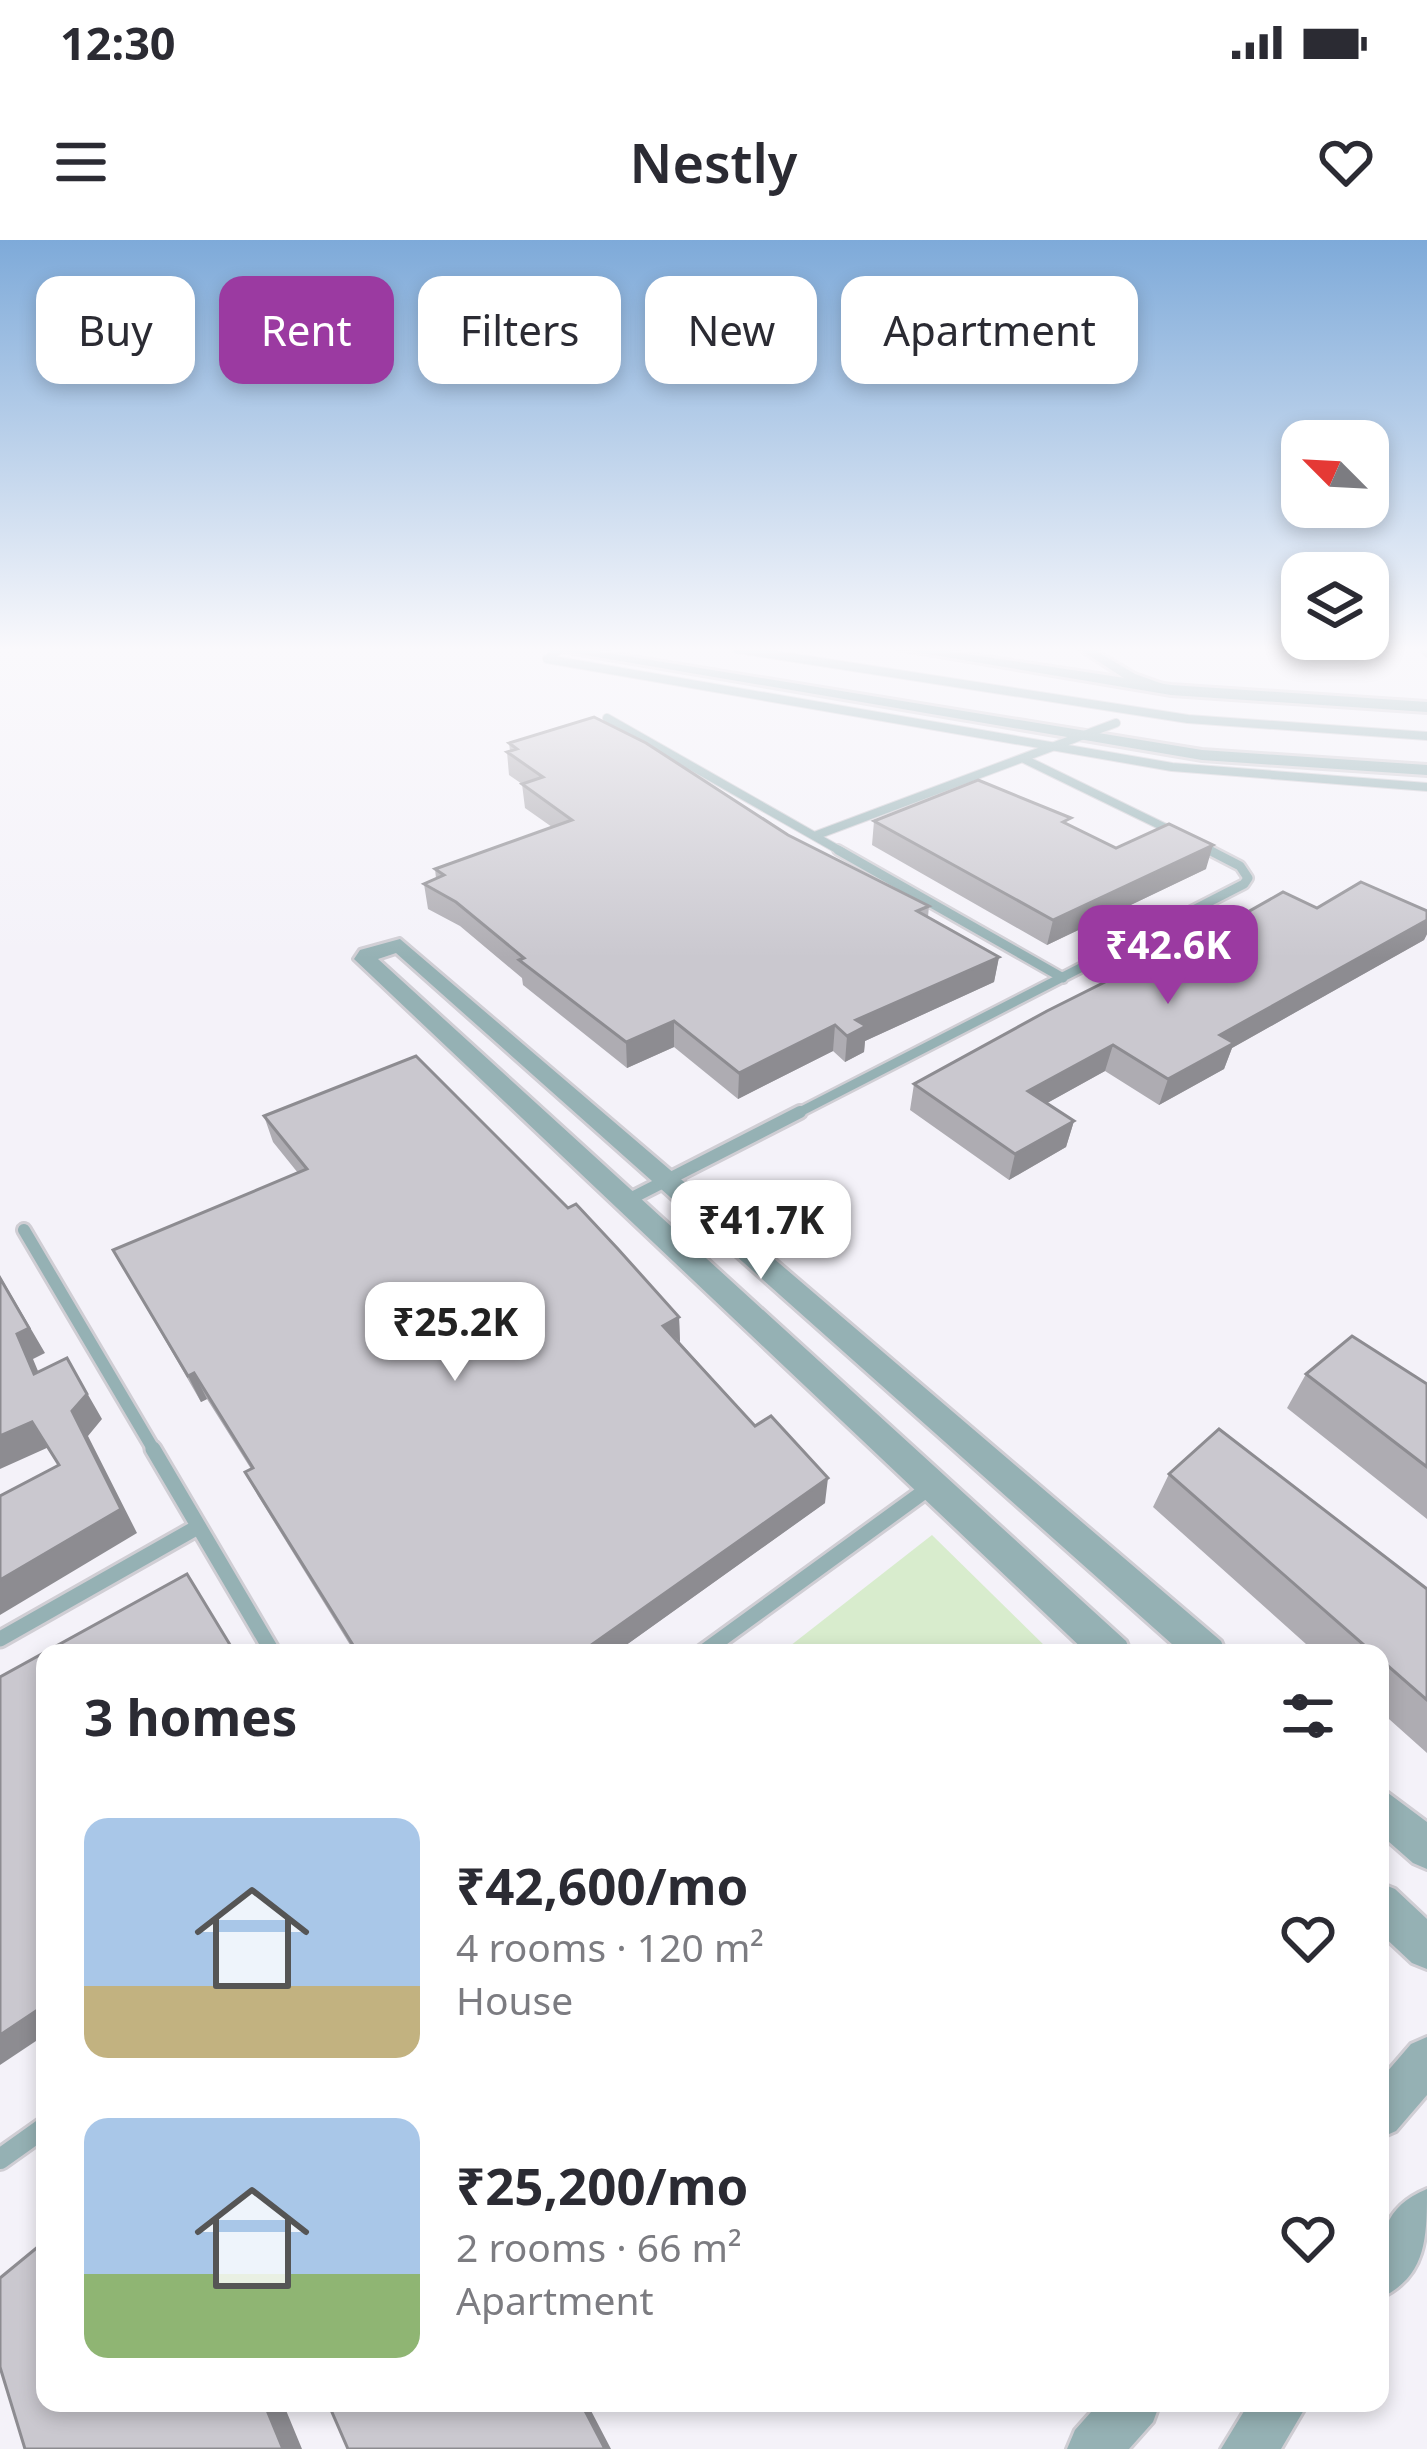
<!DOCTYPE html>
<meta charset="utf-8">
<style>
:root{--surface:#fff;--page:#f2f2f3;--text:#2b2b33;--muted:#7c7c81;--accent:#9b3aa1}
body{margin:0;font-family:"Noto Sans",sans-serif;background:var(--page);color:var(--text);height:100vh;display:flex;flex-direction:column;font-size:45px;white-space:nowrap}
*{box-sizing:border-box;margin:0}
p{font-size:39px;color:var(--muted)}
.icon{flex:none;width:66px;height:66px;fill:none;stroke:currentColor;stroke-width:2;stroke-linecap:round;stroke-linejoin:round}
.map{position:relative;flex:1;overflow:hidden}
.side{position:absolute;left:36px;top:1404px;width:1353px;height:768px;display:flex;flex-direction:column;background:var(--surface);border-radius:24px;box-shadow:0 6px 18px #0003}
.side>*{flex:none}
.hud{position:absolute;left:36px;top:36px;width:1356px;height:108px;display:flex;gap:24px}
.needle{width:78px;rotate:294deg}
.tools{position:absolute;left:1281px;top:180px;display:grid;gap:24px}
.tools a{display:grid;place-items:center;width:108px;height:108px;border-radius:24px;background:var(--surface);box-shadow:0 6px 18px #0003;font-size:60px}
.price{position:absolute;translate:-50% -102px;padding:0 27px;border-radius:24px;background:#fff;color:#222;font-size:39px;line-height:78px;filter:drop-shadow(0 3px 6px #0008)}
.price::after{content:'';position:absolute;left:50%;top:72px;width:36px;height:27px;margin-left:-18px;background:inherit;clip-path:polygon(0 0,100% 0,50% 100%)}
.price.active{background:var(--accent);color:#fff}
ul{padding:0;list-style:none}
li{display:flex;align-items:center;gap:36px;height:300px;padding:0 48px}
li span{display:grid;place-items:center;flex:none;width:336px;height:240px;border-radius:24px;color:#555}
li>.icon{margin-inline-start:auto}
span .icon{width:144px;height:144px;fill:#fffc;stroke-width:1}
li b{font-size:51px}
h2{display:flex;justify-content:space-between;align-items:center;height:144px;padding:0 48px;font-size:51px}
.chip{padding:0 42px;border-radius:24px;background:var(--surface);box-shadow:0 6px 18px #0003;font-size:42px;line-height:108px}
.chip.active{background:var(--accent);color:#fff}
.status{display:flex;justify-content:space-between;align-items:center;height:84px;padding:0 60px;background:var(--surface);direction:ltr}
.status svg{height:33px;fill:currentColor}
header{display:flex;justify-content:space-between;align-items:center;height:156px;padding:0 48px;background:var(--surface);font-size:54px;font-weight:600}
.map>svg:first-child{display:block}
.green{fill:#d8eccd}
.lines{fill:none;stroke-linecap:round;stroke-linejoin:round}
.service-far4-casing{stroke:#d0ced4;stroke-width:10}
.service-far3-casing{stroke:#d0ced4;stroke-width:14}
.service-far2-casing{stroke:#d0ced4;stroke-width:18}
.service-far1-casing{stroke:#d0ced4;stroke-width:21}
.service-casing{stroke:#d0ced4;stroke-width:26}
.minor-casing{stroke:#d0ced4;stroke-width:6}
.tertiary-casing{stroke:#d0ced4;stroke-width:6}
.service-far4{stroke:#95b1b4;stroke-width:8}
.service-far3{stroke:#95b1b4;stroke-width:9}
.service-far2{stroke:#95b1b4;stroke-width:12}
.service-far1{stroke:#95b1b4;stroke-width:15}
.service{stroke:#95b1b4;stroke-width:20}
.minor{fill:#95b1b4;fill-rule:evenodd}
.tertiary{fill:#95b1b4;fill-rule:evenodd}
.wall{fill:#aeacb2}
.shaded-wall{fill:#8d8c91}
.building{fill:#cac8cf;stroke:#8d8c91;stroke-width:3}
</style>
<div class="status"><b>12:30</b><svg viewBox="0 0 49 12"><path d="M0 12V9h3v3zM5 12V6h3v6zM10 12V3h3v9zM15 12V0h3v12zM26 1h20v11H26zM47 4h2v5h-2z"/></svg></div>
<header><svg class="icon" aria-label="menu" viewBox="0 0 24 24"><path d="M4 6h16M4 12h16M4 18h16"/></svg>Nestly<svg class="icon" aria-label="heart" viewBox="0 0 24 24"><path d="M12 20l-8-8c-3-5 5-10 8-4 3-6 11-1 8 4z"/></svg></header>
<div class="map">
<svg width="1427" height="2209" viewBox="0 0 1427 2209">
<rect width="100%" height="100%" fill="#f4f2f9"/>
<path class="green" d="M932 1295 1052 1413H781Z"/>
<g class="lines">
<defs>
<path id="service-far4" d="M737 409 1188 479 1427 496
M1424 409 1427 413
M559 410 547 419 1172 527 1427 547
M607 478 844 613
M1024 519 1174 592
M817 595 1116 483
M1198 604 1215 613"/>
<path id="service-far3" d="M838 610 1063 738
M794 875 1244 644 1248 638 1240 626 1209 610"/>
<path id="service-far2" d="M626 961 800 872
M24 990 155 1212"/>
<path id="service-far1" d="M153 1209 273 1413
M0 1399 196 1288
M702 1413 929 1248"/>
<path id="service" d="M0 1919 45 1887"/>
<path id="minor" d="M1079 409H1093L1135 434 1174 448 1168 452 1127 440Z"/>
<path id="tertiary" d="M550 409H584L1202 510 1427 525V535L1202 520Z
M898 409H933L1171 445 1427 462V472L1171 455Z
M400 699 1221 1401 1226 1413H1182L396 713 378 719 1126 1401 1131 1413H1087L354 719 360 710Z
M1380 1547 1427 1582V1629L1413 1623 1380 1594Z
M1380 1643 1395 1649 1427 1679V1729L1412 1723 1380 1693Z
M1427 1797V1855L1396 1891 1380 1898V1840L1411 1804Z
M1427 1949C1427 1996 1427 2037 1380 2058 1380 2010 1375 1970 1427 1949Z
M1099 2163H1160L1153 2182 1129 2209H1067L1075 2190Z
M1249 2163H1308L1281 2209H1221Z"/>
</defs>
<use href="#service-far4" class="service-far4-casing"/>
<use href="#service-far3" class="service-far3-casing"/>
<use href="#service-far2" class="service-far2-casing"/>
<use href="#service-far1" class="service-far1-casing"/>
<use href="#service" class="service-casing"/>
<use href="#minor" class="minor-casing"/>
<use href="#tertiary" class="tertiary-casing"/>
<use href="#service-far4" class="service-far4"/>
<use href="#service-far3" class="service-far3"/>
<use href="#service-far2" class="service-far2"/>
<use href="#service-far1" class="service-far1"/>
<use href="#service" class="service"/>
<use href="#minor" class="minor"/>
<use href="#tertiary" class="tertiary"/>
</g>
<path class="wall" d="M509 503 788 595 929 666 928 677 999 717 994 742 865 801 864 812 845 822 833 811 738 859 674 807 627 828 523 745 522 738 460 686 428 669 424 644 436 638 435 629 552 587 525 568 522 544 509 535 507 512 510 511Z
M874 581 1069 585 1116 608 1206 629 1047 705 872 605Z
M1317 668 1427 671V694L1424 700 1232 808 1224 829 1159 865 1105 831 1047 863 1074 881 1066 907 1009 940 910 870 914 844 1177 712Z
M264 876 679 1077 680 1102 825 1263 615 1413H355L258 1256 245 1232 251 1229 207 1159 201 1162 113 1010 298 933 273 902Z
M1306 1134 1427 1144V1279L1287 1168Z
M1169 1234 1427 1349V1513L1380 1471V1413H1316L1153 1267Z"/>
<path class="shaded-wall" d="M1213 605 1206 629 1047 705 1053 680Z
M1427 680V694L1424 700 1232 808 1224 829 1159 865 1168 839 1220 795Z
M999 717 994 742 865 801 864 812 845 822 847 796 856 780Z
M674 781V807L627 828 626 802Z
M835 785 833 811 738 859 739 833Z
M1113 805 1105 831 1022 877 1028 851Z
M1074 881 1066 907 1009 940 1015 914Z
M0 1036 45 1113 33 1119 50 1160 34 1134 17 1094Z
M679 1077 680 1102 663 1086Z
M67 1118 102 1179 88 1196 137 1293 0 1375V1340L121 1269 72 1171Z
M194 1133 207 1159 201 1162 188 1136Z
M32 1182 49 1207 0 1229V1196Z
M828 1238 825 1263 615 1413H580Z
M45 1765V1795L0 1825V1795Z
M264 2163H283L302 2209H283Z
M581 2163H587L611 2209H605Z"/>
<path class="building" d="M594 477 646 503 788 595 929 666 917 671 999 717 856 780 866 786 847 796 835 785 739 833 674 781 626 802 519 720 524 718 456 662 424 644 444 635 435 629 572 580 522 544 543 537 507 512 517 509 509 503Z
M978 540 1071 578 1063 582 1116 608 1169 584 1213 605 1053 680 874 581Z
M1361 642 1427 671V680L1220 795 1234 803 1168 839 1113 805 1028 851 1074 881 1015 914 914 844 1047 771 1171 709 1177 712 1283 652 1317 668Z
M416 816 568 968 576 964 618 1009 679 1077 663 1086 755 1186 771 1176 828 1238 580 1413H358L245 1232 253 1228 194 1133 188 1136 113 1010 307 929 264 876Z
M0 1038 29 1088 17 1094 34 1134 67 1118 87 1154 72 1171 121 1269 0 1340V1256L59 1225 32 1182 0 1196Z
M1352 1096 1427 1144V1227L1306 1134Z
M1219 1189 1427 1349V1460L1380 1419V1413H1373L1169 1234Z
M187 1334 235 1413H45V1765L0 1795V1437Z
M45 2001V2163H264L283 2209H25L0 2127V2038Z
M328 2163H581L605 2209H348Z"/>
<linearGradient id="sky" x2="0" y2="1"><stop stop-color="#7eaad9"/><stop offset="0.57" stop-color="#faf9fc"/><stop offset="1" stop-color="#faf9fc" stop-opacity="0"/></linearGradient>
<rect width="1427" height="718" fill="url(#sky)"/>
</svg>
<div class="tools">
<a><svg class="needle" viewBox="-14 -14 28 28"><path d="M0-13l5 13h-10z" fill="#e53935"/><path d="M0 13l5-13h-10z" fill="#7c7c81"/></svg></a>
<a><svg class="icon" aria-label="layers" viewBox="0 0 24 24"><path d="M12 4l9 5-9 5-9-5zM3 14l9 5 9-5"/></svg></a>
</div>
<b class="price active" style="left:1168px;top:767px">₹42.6K</b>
<b class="price" style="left:761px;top:1042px">₹41.7K</b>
<b class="price" style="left:455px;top:1144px">₹25.2K</b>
<div class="hud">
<a class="chip">Buy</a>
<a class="chip active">Rent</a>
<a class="chip">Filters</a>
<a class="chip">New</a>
<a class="chip">Apartment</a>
</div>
<section class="side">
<h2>3 homes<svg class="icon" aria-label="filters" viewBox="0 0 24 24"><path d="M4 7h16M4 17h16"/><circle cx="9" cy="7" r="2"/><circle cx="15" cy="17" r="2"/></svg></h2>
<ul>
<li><span style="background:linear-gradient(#a9c7e8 70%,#c2b280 0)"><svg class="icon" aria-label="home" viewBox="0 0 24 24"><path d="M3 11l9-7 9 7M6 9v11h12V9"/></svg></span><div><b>₹42,600/mo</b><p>4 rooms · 120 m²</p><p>House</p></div><svg class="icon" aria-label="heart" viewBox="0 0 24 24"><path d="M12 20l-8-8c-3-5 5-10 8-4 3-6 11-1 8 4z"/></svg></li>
<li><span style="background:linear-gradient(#a9c7e8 65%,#8fb573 0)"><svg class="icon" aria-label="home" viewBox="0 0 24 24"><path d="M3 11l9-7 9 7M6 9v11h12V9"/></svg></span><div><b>₹25,200/mo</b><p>2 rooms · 66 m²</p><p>Apartment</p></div><svg class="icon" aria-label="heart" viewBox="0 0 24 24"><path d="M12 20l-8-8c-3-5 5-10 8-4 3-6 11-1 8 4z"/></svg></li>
</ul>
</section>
</div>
